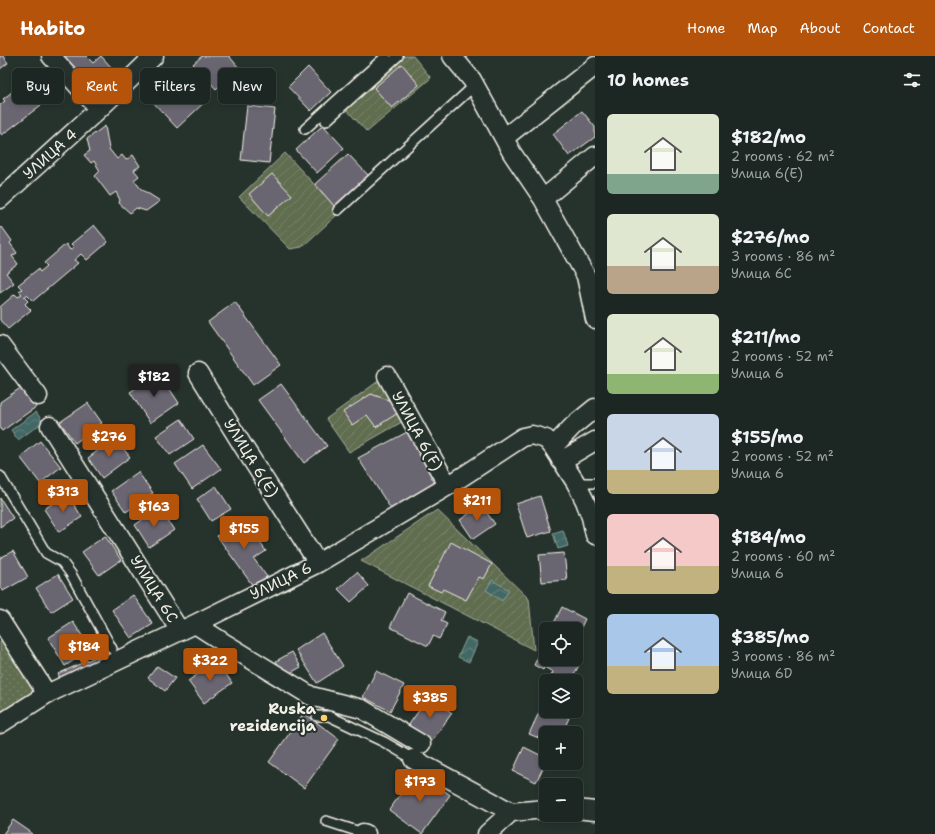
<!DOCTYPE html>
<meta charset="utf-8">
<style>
:root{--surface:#1c2622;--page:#252e2a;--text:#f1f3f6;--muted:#a0a5a5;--line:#3a4340;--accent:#b45309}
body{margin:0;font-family:"Shantell Sans",sans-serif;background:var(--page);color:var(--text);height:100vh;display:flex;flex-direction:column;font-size:15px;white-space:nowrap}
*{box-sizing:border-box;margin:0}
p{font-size:13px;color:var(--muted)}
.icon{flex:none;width:22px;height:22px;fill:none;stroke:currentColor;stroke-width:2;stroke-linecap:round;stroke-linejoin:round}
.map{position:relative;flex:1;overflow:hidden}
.details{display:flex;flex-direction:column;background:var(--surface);width:340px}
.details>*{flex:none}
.top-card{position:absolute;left:12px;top:12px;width:380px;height:36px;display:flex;gap:8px}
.controls{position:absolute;left:539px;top:566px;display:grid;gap:8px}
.controls a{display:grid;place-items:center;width:44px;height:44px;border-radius:6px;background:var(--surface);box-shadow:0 2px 6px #0003,0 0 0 1px var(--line);font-size:20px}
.price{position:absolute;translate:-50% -34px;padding:0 9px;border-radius:4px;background:var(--accent);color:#fff;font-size:13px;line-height:26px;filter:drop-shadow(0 1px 2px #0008)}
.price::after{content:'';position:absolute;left:50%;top:24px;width:12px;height:9px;margin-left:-6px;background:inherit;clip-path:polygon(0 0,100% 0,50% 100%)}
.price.current{background:#222;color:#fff}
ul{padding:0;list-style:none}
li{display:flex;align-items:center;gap:12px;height:100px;padding:0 12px}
li span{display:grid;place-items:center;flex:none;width:112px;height:80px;border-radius:6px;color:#555}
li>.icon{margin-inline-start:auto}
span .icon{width:48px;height:48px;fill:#fffc;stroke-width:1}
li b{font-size:17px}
h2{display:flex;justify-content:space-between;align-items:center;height:48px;padding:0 12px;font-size:17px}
.pill{padding:0 14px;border-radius:6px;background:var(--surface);box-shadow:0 2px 6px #0003,0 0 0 1px var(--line);font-size:14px;line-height:36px}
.pill.current{background:var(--accent);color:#fff}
header{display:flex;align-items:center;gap:24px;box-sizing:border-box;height:56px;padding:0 20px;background:var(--accent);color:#fff}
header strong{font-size:19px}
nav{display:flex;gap:22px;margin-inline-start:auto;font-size:14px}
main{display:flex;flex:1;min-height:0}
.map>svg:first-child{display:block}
.grass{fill:url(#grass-dots);stroke:#aaaf9c}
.garden{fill:url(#garden-furrows);stroke:#aaaf9c}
.water{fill:url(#water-waves);stroke:#8a9f99}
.building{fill:#696571;stroke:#f4f1e8}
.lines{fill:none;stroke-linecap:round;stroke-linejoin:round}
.service-casing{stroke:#f4f1e8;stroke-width:12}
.minor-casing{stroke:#f4f1e8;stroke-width:21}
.service{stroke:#26332d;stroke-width:9}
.minor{stroke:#26332d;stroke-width:18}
.poi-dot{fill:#ffd166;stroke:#26332d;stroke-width:1.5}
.labels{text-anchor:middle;stroke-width:4;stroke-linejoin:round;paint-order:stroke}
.street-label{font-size:15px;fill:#f4f1e8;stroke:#26332d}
.poi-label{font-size:15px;font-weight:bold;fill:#f4f1e8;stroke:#26332d;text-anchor:end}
</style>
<header>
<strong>Habito</strong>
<nav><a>Home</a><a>Map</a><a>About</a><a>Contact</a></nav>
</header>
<main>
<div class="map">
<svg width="595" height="778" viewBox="0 0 595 778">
<defs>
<pattern id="grass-dots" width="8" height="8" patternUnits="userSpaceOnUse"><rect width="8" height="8" fill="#606d4f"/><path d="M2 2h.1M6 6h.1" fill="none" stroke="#778268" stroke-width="1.8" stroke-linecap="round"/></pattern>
<pattern id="garden-furrows" width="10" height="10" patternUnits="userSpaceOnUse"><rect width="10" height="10" fill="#606d4f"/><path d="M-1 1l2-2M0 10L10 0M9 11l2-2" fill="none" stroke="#778268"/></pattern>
<pattern id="water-waves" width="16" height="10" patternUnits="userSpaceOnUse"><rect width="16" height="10" fill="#436865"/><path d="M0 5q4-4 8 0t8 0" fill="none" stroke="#5f7e7b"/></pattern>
</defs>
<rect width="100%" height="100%" fill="#26332d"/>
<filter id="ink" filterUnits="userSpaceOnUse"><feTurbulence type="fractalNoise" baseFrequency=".025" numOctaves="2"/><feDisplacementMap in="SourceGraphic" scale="8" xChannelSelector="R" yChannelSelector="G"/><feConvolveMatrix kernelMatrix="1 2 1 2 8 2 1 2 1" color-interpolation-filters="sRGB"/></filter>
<g filter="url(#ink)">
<path class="grass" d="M5 583 34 631 32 637 0 660V586Z"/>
<path class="garden" d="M405 0H413L431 22 367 76 344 51Z
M285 97 340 156 302 191 290 193 239 141Z
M384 321 407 363 349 396 326 363Z
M437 454 529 543 534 594 361 505Z"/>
<path class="water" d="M36 356 43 366 18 384 11 374Z
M563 474 568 490 558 493 553 477Z
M492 524 509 534 502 545 486 534Z
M467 581 478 586 469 606 458 601Z"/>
<path class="building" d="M0 0H3L8 7 0 13Z
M64 0H86L93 7 101 0 112 12 90 31Z
M202 0H229L239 12 216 33 193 8Z
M402 8 419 29 392 52 374 32Z
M308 11 331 36 311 55 288 31Z
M183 16 208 43 177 72 152 45Z
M26 29 41 49 2 79 0 77V49L5 45 3 43 17 32 19 35Z
M247 50 275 53 269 107 241 104Z
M582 55 595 71V81L569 100 553 78Z
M323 69 344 92 317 117 296 94Z
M105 70 109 93 117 103 122 99 126 104 133 99 140 110 134 114 139 120 134 124 141 133 160 145 146 155 136 152 130 157 119 147 120 144 116 136 110 140 95 120 100 115 94 105 91 107 84 99 90 95 87 83Z
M348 98 369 120 335 151 315 128Z
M272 118 292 139 268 160 249 138Z
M94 169 108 186 87 204 81 198 74 204 78 207 33 245 27 239 24 241 28 245 25 248 31 254 8 273 0 264V251L15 238 18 241 22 238 19 235 22 233 18 229 38 213 40 216 47 210 44 207 66 188 70 194 74 191 71 188Z
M2 171 12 185 10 187 17 197 12 200 18 208 6 217 14 227 0 237V173Z
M235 246 281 309 253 329 208 266Z
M159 317 179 347 150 367 130 336Z
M281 328 327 390 304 407 258 344Z
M22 331 36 351 2 375 0 373V346Z
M371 338 391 345 398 357 376 371 367 359 352 369 343 356Z
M88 347 102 367 75 387 60 366Z
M181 363 194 383 170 399 156 380Z
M411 374 435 428 391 453 358 402Z
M115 382 130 401 102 422 88 402Z
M40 385 61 411 40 427 20 401Z
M203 389 221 413 192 433 175 408Z
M138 416 153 437 126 456 111 435Z
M216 430 231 453 211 465 197 443Z
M67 438 82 461 59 476 44 453Z
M540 440 551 475 527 482 516 448Z
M0 442 13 462 0 471Z
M481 449 495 468 473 483 460 464Z
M159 452 174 474 149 491 135 469Z
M242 462 266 495 254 503 267 521 253 530 217 480Z
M105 480 121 504 99 519 82 496Z
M451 486 492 508 484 523 479 521 466 544 443 533 441 536 428 530Z
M13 495 28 521 3 535 0 530V502Z
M564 497 567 524 542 526 539 499Z
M357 516 369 530 351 546 338 533Z
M58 518 73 542 51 556 36 532Z
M407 537 445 556 441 565 447 568 439 583 433 580 428 590 390 571Z
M133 539 153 568 131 582 112 554Z
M562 551 585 563 576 581V573H551Z
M73 566 91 593 65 610 48 582Z
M322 577 343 610 317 627 296 594Z
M543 591 546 592V603H568L579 609 571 625H546V636L541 633 546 622 549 624 553 616 544 611 543 614 534 609Z
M106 596 111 606 63 628 58 618Z
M292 596 301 611 285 620 276 605Z
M217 605 232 627 204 647 188 625Z
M157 610 175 622 165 635 148 622Z
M376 615 404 629 390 655 363 641Z
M429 640 452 657 431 686 408 670Z
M542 650 546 652V655H553L569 662 562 677H546V685L529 678Z
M304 657 339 683 304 732 269 706Z
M524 691 546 702V706L536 726 513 715Z
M418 715 450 739 422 778 389 754Z
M13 764 32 777 31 778H3Z"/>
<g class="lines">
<defs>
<path id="service" d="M326 65 398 0
M305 73 386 0
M338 154 475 29
M0 420 46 497 62 506 71 518 112 593
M576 427H595
M317 660H329L384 686 413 703
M326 765 363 777"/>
<path id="minor" d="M51 0 99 53
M452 0 472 24 512 97 543 143 586 220 595 263
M504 82 595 10
M0 143 99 53 154 0
M543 143 595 100
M0 289 38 340
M198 317 243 390 318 507
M387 320 448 430
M50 370 180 575
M553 391 573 370 595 352
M561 405 595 385
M0 564 47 638
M195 568 226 588 311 640 362 653 421 688
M0 668 47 638 195 568 318 507 448 430 523 381 532 379 546 383 553 391 576 427 585 445 591 461 595 479
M413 703 511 756 546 753
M576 753 595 755
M363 777 366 778
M487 778 511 756"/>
</defs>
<use href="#service" class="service-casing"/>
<use href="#minor" class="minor-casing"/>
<use href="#service" class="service"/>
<use href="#minor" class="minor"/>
</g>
</g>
<circle class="poi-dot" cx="324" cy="662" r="4"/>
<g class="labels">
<g class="street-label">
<text transform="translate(50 98) rotate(-42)" y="5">УЛИЦА 4</text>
<text transform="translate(417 375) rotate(61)" y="5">УЛИЦА 6(F)</text>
<text transform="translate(251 402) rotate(58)" y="5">УЛИЦА 6(E)</text>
<text transform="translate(281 525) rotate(-26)" y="5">УЛИЦА 6</text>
<text transform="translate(154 533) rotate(58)" y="5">УЛИЦА 6C</text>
</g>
<g class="poi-label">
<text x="316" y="658">Ruska<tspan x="316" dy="17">rezidencija</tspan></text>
</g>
</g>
</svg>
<div class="controls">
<a><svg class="icon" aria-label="locate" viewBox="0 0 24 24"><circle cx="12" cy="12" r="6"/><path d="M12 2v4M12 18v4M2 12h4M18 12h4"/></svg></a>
<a><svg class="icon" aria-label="layers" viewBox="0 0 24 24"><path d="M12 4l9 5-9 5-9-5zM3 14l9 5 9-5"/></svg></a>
<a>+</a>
<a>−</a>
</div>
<b class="price current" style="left:154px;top:342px">$182</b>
<b class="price" style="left:109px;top:402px">$276</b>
<b class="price" style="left:63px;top:457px">$313</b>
<b class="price" style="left:477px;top:466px">$211</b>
<b class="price" style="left:154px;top:472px">$163</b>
<b class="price" style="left:244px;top:494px">$155</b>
<b class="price" style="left:84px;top:612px">$184</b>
<b class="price" style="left:210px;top:626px">$322</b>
<b class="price" style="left:430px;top:663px">$385</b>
<b class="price" style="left:420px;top:747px">$173</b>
<div class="top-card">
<a class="pill">Buy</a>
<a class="pill current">Rent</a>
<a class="pill">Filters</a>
<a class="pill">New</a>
</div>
</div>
<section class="details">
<h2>10 homes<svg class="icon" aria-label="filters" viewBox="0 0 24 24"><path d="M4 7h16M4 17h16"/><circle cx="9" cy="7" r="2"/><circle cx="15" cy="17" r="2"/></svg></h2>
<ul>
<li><span style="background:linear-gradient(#dfe7d0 75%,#7fa58c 0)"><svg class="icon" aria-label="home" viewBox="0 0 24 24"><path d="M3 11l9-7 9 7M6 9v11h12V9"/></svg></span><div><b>$182/mo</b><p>2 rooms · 62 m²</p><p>Улица 6(E)</p></div></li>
<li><span style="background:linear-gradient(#dfe7d0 65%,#b9a48a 0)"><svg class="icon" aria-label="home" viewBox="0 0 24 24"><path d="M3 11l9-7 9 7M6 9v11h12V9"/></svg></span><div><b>$276/mo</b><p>3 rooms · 86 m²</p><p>Улица 6C</p></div></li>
<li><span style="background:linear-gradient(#dfe7d0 75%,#8fb573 0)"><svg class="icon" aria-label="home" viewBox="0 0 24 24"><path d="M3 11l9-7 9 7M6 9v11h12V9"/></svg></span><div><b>$211/mo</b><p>2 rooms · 52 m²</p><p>Улица 6</p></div></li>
<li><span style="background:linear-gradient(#c9d6e8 70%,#c2b280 0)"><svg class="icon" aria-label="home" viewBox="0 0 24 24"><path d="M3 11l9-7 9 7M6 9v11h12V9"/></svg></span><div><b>$155/mo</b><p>2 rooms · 52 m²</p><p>Улица 6</p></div></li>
<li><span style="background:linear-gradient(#f6c9c9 65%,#c2b280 0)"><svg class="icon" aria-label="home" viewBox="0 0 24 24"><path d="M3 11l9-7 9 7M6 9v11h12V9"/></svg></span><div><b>$184/mo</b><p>2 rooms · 60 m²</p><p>Улица 6</p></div></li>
<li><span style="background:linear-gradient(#a9c7e8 65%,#c2b280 0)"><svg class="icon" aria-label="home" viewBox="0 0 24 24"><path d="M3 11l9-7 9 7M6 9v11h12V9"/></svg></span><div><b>$385/mo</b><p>3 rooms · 86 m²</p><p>Улица 6D</p></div></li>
</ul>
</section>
</main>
